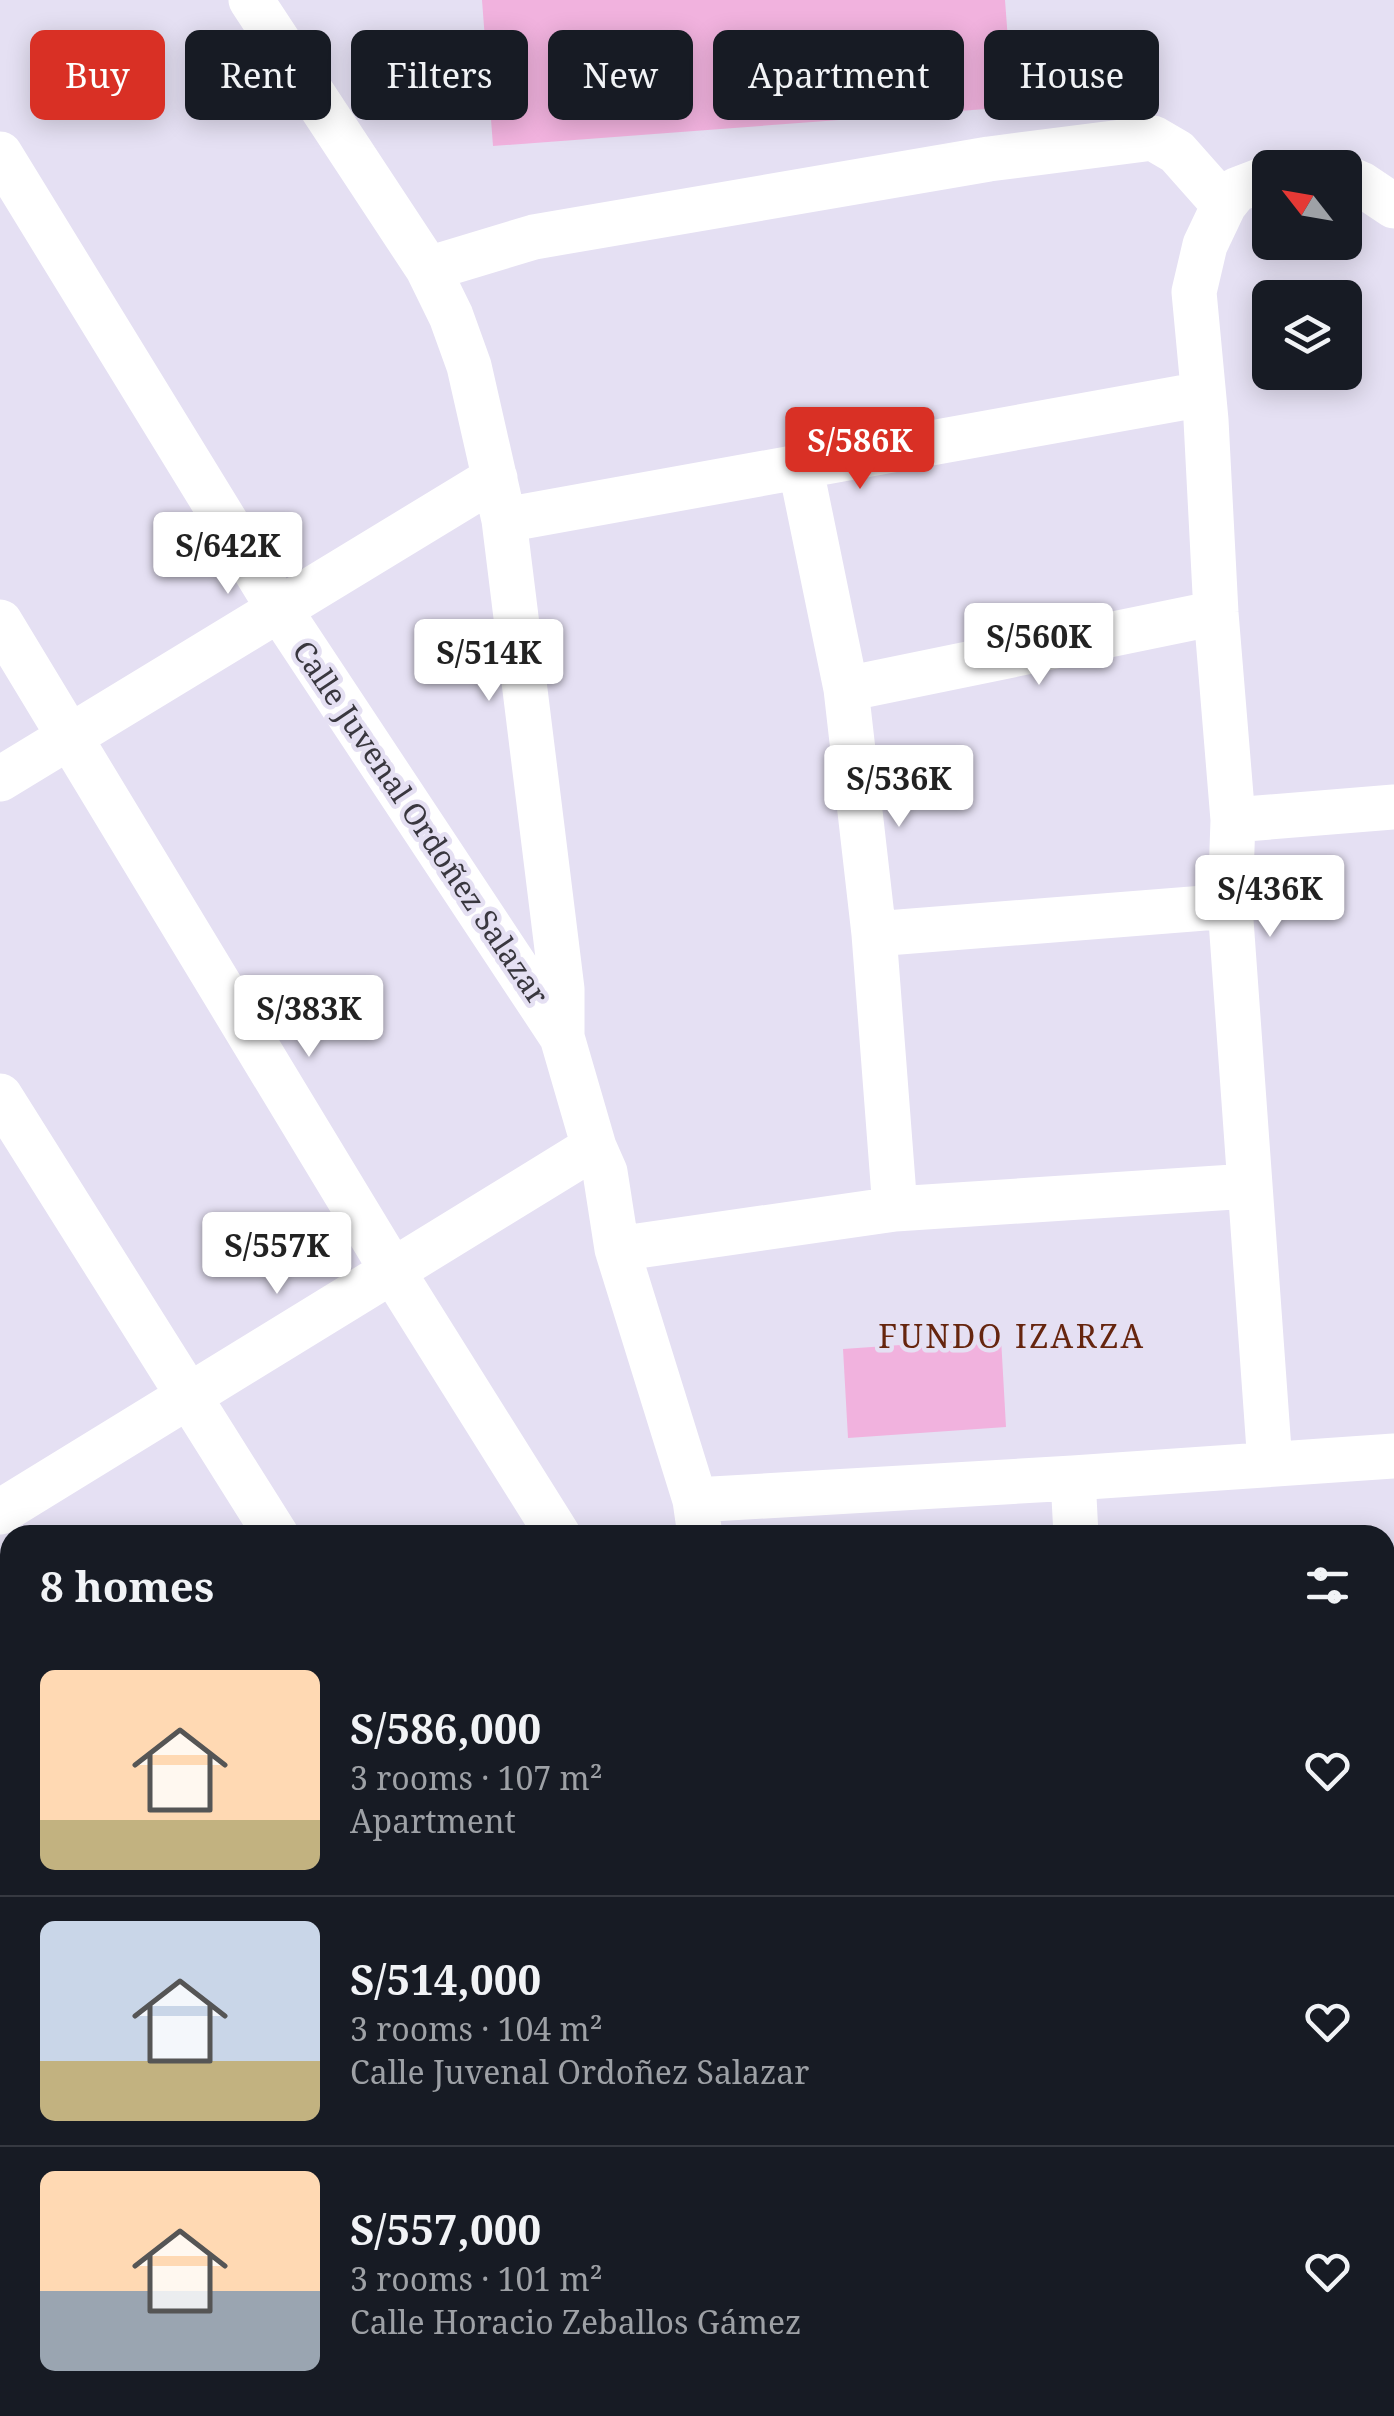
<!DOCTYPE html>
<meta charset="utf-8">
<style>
:root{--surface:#171b24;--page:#242831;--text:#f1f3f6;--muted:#9ea1a6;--line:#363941;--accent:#d93025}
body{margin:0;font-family:"Noto Serif",serif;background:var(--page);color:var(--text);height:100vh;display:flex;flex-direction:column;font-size:38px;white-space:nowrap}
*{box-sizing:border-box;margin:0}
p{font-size:32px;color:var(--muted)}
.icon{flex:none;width:55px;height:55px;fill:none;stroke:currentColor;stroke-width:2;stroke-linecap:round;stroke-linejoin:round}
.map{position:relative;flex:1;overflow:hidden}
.sheet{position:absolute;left:0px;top:1525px;width:1395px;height:892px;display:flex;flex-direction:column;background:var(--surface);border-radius:30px 30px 0 0;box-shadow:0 5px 25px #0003}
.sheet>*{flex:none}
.guide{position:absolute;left:30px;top:30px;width:1335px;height:90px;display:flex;gap:20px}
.needle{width:65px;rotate:301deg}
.tools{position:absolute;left:1252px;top:150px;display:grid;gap:20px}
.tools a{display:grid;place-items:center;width:110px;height:110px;border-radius:15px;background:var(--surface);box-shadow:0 5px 25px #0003;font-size:50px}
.price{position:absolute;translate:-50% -85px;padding:0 22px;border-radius:10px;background:#fff;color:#222;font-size:32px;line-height:65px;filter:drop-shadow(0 2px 5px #0008)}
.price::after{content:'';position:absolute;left:50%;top:60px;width:30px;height:22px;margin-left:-15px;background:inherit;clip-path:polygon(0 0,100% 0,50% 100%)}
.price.active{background:var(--accent);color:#fff}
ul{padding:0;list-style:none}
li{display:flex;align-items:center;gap:30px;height:250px;padding:0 40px}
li+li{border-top:2px solid var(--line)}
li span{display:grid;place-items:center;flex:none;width:280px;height:200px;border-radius:15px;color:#555}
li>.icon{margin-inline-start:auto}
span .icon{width:120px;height:120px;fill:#fffc;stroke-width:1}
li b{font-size:42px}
h2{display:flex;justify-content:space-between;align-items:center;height:120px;padding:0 40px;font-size:42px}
.pill{padding:0 35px;border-radius:15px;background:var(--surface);box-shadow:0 5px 25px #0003;font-size:35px;line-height:90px}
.pill.active{background:var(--accent);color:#fff}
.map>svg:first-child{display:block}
.green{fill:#f1b2de}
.water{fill:#608fd2;stroke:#5475a6;stroke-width:2.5}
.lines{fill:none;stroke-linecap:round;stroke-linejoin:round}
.street{stroke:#fff;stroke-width:45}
.labels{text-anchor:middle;stroke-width:9;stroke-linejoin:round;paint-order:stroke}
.street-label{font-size:30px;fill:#39373f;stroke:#e5e0f3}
.neighbourhood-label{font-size:32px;letter-spacing:2.5px;fill:#66250e;stroke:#e5e0f3}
</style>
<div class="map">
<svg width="1394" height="2416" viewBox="0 0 1394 2416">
<rect width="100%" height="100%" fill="#e5e0f3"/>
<path class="green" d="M482 0H1005L1013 107 493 146Z
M1001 1338 1006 1427 848 1438 843 1349Z
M0 1638 10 1654V2165L0 2171Z
M10 2281V2408H480L485 2416H0V2287Z"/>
<path class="water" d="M10 1941V2086L0 2087V1951Z"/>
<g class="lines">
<path class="street" d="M251 0 428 269 451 316 469 366 504 520 562 989V1037
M0 154 279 609 562 1037 594 1147 605 1172 617 1249 695 1500
M1345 177 1361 184 1394 206
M428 269 534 237 989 159 1153 138 1177 152 1224 205
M800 465 846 689 874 934 895 1209
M504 520 1203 394
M0 622 392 1270 558 1535
M846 689 1216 613
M0 779 495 478
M1233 820 1394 807
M874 934 1230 906
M0 1096 276 1535
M617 1249 895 1209 1249 1186
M1270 1464 1230 906 1233 820 1216 613 1206 420 1194 292 1205 245 1224 205 1236 190 1270 177
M1073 1478 1076 1535
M0 1512 594 1147
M700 1535 695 1500 1073 1478 1394 1456
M0 1577 10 1592
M1385 2045H1394
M0 2210 10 2204
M1385 2330 1394 2329
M525 2408 531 2416
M769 2416 782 2408"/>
</g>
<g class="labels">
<g class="street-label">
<text transform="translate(420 823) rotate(56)" y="10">Calle Juvenal Ordoñez Salazar</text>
</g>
<g class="neighbourhood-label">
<text x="1012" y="1348">FUNDO IZARZA</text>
</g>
</g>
</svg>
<div class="tools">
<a><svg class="needle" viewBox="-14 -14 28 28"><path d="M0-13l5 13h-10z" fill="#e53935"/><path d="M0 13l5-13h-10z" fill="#9ea1a6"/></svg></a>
<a><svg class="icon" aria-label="layers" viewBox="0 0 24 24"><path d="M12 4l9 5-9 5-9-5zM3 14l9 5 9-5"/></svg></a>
</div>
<b class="price active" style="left:860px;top:492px">S/586K</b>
<b class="price" style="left:228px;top:597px">S/642K</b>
<b class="price" style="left:1039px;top:688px">S/560K</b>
<b class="price" style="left:489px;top:704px">S/514K</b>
<b class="price" style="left:899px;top:830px">S/536K</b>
<b class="price" style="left:1270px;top:940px">S/436K</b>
<b class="price" style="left:309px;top:1060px">S/383K</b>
<b class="price" style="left:277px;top:1297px">S/557K</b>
<div class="guide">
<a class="pill active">Buy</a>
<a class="pill">Rent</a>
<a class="pill">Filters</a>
<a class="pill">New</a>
<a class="pill">Apartment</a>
<a class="pill">House</a>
</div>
<section class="sheet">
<h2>8 homes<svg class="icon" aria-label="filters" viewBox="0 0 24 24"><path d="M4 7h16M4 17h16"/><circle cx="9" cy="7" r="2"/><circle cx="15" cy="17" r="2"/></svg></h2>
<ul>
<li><span style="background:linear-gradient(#ffd9b3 75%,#c2b280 0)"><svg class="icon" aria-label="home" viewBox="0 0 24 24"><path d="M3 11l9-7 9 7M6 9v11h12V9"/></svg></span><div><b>S/586,000</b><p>3 rooms · 107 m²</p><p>Apartment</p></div><svg class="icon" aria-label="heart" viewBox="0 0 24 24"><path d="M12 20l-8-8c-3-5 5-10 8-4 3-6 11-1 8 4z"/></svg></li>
<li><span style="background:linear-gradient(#c9d6e8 70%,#c2b280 0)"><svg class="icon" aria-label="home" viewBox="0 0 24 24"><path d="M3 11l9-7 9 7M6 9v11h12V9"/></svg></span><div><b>S/514,000</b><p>3 rooms · 104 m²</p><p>Calle Juvenal Ordoñez Salazar</p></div><svg class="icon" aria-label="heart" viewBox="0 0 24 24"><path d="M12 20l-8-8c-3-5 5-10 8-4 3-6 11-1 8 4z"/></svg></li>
<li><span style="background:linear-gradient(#ffd9b3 60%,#9aa5b1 0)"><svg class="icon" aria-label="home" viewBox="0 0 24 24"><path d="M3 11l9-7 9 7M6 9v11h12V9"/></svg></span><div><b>S/557,000</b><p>3 rooms · 101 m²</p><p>Calle Horacio Zeballos Gámez</p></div><svg class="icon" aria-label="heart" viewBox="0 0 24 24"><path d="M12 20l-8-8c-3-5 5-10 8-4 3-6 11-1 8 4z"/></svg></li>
</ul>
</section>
</div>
